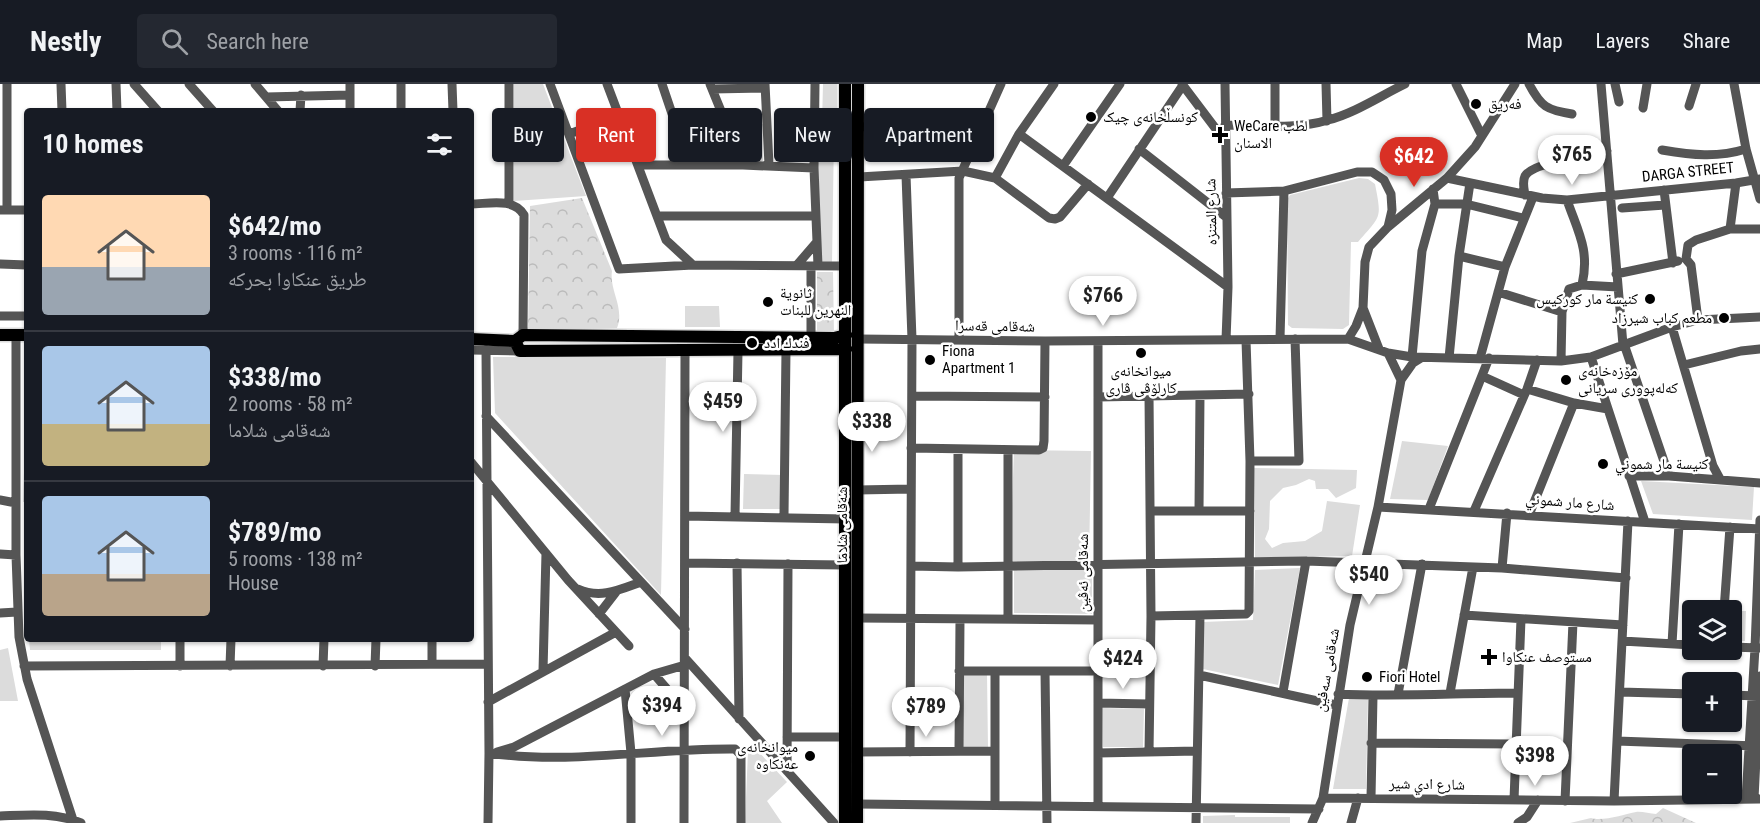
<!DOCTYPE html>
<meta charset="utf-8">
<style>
:root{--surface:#171b24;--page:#242831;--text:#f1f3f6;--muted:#9ea1a6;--line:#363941;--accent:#d93025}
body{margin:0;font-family:"Roboto Condensed","Noto Naskh Arabic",sans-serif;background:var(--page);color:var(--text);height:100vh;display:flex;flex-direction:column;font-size:22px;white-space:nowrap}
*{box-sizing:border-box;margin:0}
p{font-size:20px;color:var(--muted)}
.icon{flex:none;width:33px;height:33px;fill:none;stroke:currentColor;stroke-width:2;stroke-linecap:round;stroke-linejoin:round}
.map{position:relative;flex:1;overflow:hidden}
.drawer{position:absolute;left:24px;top:24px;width:450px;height:534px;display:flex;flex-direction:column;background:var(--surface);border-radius:6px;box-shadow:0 2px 4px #0004}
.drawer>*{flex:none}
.hud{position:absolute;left:492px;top:24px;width:570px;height:54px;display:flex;gap:12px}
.controls{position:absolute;left:1682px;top:516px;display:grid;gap:12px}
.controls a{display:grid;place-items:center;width:60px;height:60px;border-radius:6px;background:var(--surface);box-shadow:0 2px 4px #0004;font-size:30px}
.price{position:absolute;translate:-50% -51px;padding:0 14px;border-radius:21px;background:#fff;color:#222;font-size:20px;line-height:39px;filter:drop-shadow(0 2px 3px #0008)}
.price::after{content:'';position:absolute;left:50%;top:36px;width:18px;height:14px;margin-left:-9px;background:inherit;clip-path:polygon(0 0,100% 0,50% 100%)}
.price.current{background:var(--accent);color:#fff}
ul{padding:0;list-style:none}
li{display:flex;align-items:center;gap:18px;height:150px;padding:0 18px}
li+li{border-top:2px solid var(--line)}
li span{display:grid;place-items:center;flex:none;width:168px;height:120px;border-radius:6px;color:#555}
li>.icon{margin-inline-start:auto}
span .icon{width:72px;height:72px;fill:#fffc;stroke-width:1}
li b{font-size:26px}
h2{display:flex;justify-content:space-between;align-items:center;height:72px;padding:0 18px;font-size:26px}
.tag{padding:0 21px;border-radius:6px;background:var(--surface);box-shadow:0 2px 4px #0004;font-size:21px;line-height:54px}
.tag.current{background:var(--accent);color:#fff}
header{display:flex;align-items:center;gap:36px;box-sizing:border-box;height:84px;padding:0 30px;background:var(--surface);border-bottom:2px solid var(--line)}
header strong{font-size:28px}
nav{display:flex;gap:33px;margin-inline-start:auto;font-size:21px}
.search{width:420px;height:54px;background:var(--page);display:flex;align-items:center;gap:15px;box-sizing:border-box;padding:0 21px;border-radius:6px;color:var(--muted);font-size:22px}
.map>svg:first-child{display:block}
.forest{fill:url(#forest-crowns)}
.green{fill:#dcdcdc}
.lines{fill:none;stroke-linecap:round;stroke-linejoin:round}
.major-casing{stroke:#dbdbdb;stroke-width:15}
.minor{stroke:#555;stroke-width:9}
.major{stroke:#000;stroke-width:12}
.poi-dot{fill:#000;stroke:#fff;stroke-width:2}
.labels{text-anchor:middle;stroke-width:5;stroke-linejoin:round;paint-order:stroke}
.poi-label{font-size:15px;fill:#000;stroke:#fff;text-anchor:start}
.street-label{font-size:15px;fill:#000;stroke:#fff}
</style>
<header>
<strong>Nestly</strong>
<div class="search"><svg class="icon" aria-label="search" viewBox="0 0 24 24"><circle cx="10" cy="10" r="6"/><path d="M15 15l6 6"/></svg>Search here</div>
<nav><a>Map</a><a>Layers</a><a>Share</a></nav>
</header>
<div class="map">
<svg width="1760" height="739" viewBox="0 0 1760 739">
<defs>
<pattern id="forest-crowns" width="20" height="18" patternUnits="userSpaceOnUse" patternTransform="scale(1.5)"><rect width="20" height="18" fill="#dcdcdc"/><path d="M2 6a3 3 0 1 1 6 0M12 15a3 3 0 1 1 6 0" fill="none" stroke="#bbb"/></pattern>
</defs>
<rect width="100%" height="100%" fill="#fff"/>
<path class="forest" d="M582 114 612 187C609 206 625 224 617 244L528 246 530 122Z
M817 188H833L834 251H817Z
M1663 724 1696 739H1570L1591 734C1602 738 1625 730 1636 728 1641 727 1650 730 1656 730Z"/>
<path class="green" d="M514 0H543L586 112 514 117Z
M823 0H837V40H822Z
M763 40V77L755 78 741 42Z
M817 50 834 51 832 179H820Z
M1359 94 1368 95 1375 100C1382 136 1381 131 1358 158H1351L1349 241 1343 245 1292 244 1288 241 1287 116 1290 111Z
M685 222H719L720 243H685Z
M493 273 666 274 661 511 495 329Z
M26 328 27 418H23Z
M1402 357 1448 362 1428 416 1390 415Z
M1014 366 1091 367 1089 478 1010 479Z
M1254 384 1357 386 1356 404 1336 414 1328 405H1316L1315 397 1309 395 1296 401 1283 404 1270 417 1269 445 1265 455 1272 464 1283 459 1305 457 1322 447 1327 417 1360 421 1352 472 1255 474Z
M744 390 784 391 782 425H743Z
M1641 397 1754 403 1752 436 1653 430Z
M1300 484 1278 601 1203 585V538L1253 536 1255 486Z
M1014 485 1092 486V530L1014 529Z
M1731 527H1746L1745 557H1731Z
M29 555H161V566H30Z
M8 564 18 617H0V566Z
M963 591H987L988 664 963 663Z
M1349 614H1368L1366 705H1333Z
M1102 624 1144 625 1143 663H1103Z
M755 664 787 698 767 717 782 739H745L748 666Z
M1235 731V733H1290V739H1203V732Z"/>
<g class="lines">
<defs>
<path id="major" d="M0 251H27
M471 255 515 257 523 251 834 254 846 251
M515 257 520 267 846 265
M845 739V0
M857 739 858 0"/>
</defs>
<use href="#major" class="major-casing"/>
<path class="minor" d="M7 0V126
M61 0 62 27
M116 0 117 27
M134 0 158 27
M189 0 213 27
M255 0 278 27
M350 0V27
M452 0 453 27
M509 0V120
M550 0 619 185 693 181 846 182
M607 0 666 156 693 181
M662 0 689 80
M710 0 743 81
M765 0 769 81
M815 0 814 84 818 182
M1182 0 1225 57
M1225 0 1228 203 1226 256
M1275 0V41
M1326 0 1327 37
M1456 0 1482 52
M1529 0C1541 23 1547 26 1572 30
M1601 0 1623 261
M1615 0 1619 18
M1734 0 1746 65 1760 115
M712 5 765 4
M266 13 350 11
M1689 22 1696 0
M1643 24 1647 0
M300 27 301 11
M401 27V0
M1225 41C1258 41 1296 46 1328 36 1355 29 1380 12 1405 0
M858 43 985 37
M814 44 845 46
M569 50 619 32
M1019 50 1228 203
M1139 65 1226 133
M1662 66C1692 71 1717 74 1746 65
M638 81H743L814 84
M1063 82 1120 0
M906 91 912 255 910 668
M859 93 963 87 995 94 1049 134 1055 135 1060 133 1088 100
M995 94 1019 50 1054 0
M1447 94 1542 114 1567 116 1736 99 1760 95
M1664 106 1673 179
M1226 109 1284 107 1357 88H1372L1384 96 1391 110 1392 126 1388 143
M1525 111C1524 105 1522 98 1525 92 1533 78 1590 71 1607 67
M1107 114 1183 1
M1567 116C1578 148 1590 166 1582 201
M471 120C488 120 514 113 524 131L523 251
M1435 120H1466L1523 134
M1622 124 1665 121
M0 126H27
M658 132H815
M1730 145H1760
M1459 172 1505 183
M0 180 27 181
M797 181 816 159
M811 182V254
M1616 190 1678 177
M1498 208 1562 228
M0 232H27
M1698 236 1691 181 1686 175 1688 161 1696 156 1730 145 1736 99
M1672 243 1713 382 1720 395
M16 251V471L19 553 27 595 73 736
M859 255 1045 257 1348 255 1388 269 1412 273 1561 277 1591 273 1672 243 1698 236 1760 233
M1280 255 1284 107
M1348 255 1356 242 1363 224
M959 256V94L1001 0
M1624 260 1669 392
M1379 265 1363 224 1365 178 1369 163 1388 143 1447 94 1475 63 1515 0
M471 266 520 267
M486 266 489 669 488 739
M1388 269 1401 296
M1412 273 1422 167 1435 120 1433 105
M1591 273 1645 438
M1449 274 1459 172 1470 99
M1480 274 1505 183 1533 113
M1561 277 1562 228 1569 205 1582 201 1618 203
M1684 281 1741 267 1760 265
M1482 292 1524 311
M1527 305 1574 319 1529 431
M1149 311 1151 532 1149 668
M912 312 1045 313
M1098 313 1249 310
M1574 319 1608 325
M486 332 685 545
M911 364 1039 366 1043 364 1044 357 1045 257
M958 365V483
M1250 377H1299L1295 255
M471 378 568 496 629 562
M1629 392H1669L1760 399
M857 406 911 405
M0 416 16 419
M1378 423 1760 445
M1429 425 1489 274
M1150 427H1250
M1199 427 1200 311
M1474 427 1527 305 1537 276
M685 432 846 435
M735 432 738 267
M784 432 786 266
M0 470 16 471
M685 479 845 481
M737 479 739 635
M911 482 958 483 1306 477 1502 484 1626 494
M1502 484 1507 429
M578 505C600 515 619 506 641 498
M1724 526 1730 443
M0 529 17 528
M599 530 616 508
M1464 531 1623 541
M1151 532 1246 530 1249 527 1250 377 1246 256
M857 534 1098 536
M1008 535V366
M432 555V579
M1622 557 1692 561
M1672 560 1679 440
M1731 563 1760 564
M685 574 834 739
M24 582 488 580
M180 582V555
M230 582 231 555
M323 582 324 555
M375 582 376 555
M543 587 546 469
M959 587H1098
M1045 587 1047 739
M654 590 685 626
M1199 591 1336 621
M625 605 631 669V739
M1283 608 1306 477
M1620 608 1692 610
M1450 609 1473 483
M1338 610C1398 613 1458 609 1518 609
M1398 610 1422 480
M1731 611 1757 612
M488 618 616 548
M1098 619 1148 620
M787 653H845
M1617 657 1756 662
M1371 659 1515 660
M959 667 960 535
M497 668 514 663 654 590 685 581
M857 668 995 667
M489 669C571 681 653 664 735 665L741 671V739
M1098 669 1197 667
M787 687 788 480
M1323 714 1614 717 1760 715
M1371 714 1373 612
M1746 715 1755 564 1760 436
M1754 715 1760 592
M1514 716 1521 535
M1565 717 1573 538
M1614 717 1628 437
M857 720 1319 725
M995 721V587
M1098 722V257
M0 732C27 731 55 728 81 739
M684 739 685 267
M1196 739 1200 531
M1312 739 1323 714 1350 541 1378 423 1401 296 1413 279 1421 274
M1351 739 1358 714
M1518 739 1527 733 1538 716"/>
<use href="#major" class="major"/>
</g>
<g class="poi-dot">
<circle cx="1476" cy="20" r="6"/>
<circle cx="1091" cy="33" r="6"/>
<path d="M1217 42h6v6h6v6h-6v6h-6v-6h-6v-6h6z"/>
<circle cx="1650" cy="215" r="6"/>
<circle cx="768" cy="218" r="6"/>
<circle cx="1724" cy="234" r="6"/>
<circle cx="752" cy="259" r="6"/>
<circle cx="1141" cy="269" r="6"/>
<circle cx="930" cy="276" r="6"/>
<circle cx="1566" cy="296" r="6"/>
<circle cx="1603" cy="380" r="6"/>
<path d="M1486 564h6v6h6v6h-6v6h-6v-6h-6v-6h6z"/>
<circle cx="1367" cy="593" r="6"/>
<circle cx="810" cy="672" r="6"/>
</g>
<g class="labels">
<g class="poi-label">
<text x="1488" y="25">فەریق</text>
<text x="1103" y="38">کونسڵخانەی چیک</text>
<text x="1234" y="47">WeCare لطب<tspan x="1234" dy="17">الاسنان</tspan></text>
<text x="780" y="214">ثانوية<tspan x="780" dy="17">النهرين للبنات</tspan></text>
<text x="1638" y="220" text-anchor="end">كنيسة مار كوركيس</text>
<text x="1712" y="239" text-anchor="end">مطعم كباب شيرزاد</text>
<text x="764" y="264">فندك ادد</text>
<text x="942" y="272">Fiona<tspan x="942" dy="17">Apartment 1</tspan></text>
<text x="1141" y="292" text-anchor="middle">میوانخانەی<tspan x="1141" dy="17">کارلۆڤی ڤاری</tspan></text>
<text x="1578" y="292">مۆزەخانەی<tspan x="1578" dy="17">کەلەپووری سریانی</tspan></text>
<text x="1615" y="385">كنيسة مار شموني</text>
<text x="1502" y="578">مستوصف عنكاوا</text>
<text x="1379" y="598">Fiori Hotel</text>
<text x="798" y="668" text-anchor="end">میوانخانەی<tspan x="798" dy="17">عەنکاوە</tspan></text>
</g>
<g class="street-label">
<text transform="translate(1688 88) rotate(-6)" y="5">DARGA STREET</text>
<text transform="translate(1211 128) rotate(-91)" y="5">شارع المتنزه</text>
<text transform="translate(995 242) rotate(1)" y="5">شەقامی قەسرا</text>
<text transform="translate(1570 418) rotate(4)" y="5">شارع مار شموني</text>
<text transform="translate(842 441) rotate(-90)" y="5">شەقامی شلاما</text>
<text transform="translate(1083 489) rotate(-90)" y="5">شەقامی ئەڤین</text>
<text transform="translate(1327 586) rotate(-80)" y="5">شەقامی سەفین</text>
<text transform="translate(1427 700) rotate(1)" y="5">شارع ادي شير</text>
</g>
</g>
</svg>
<div class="controls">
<a><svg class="icon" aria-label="layers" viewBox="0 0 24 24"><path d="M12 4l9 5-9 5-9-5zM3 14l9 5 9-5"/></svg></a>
<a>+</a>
<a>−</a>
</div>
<b class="price" style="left:1572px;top:102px">$765</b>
<b class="price current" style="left:1414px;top:104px">$642</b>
<b class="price" style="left:1103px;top:243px">$766</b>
<b class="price" style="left:723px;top:349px">$459</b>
<b class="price" style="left:872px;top:369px">$338</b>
<b class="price" style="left:1369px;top:522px">$540</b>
<b class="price" style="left:1123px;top:606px">$424</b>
<b class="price" style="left:662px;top:653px">$394</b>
<b class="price" style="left:926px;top:654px">$789</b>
<b class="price" style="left:1535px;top:703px">$398</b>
<div class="hud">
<a class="tag">Buy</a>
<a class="tag current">Rent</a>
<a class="tag">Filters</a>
<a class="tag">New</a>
<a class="tag">Apartment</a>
</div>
<section class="drawer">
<h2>10 homes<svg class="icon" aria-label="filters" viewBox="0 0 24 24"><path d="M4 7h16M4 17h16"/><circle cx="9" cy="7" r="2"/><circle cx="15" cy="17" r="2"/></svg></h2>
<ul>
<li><span style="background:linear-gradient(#ffd9b3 60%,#9aa5b1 0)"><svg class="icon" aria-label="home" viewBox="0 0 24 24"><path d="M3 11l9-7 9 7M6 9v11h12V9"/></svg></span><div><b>$642/mo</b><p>3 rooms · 116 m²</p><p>طريق عنكاوا بحركه</p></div></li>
<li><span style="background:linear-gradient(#a9c7e8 65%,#c2b280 0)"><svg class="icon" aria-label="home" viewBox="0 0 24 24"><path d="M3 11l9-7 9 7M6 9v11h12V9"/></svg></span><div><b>$338/mo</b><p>2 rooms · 58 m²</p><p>شەقامی شلاما</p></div></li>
<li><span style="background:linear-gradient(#a9c7e8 65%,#b9a48a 0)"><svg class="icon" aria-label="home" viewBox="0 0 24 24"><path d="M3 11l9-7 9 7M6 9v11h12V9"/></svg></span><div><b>$789/mo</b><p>5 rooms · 138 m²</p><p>House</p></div></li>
</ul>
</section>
</div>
